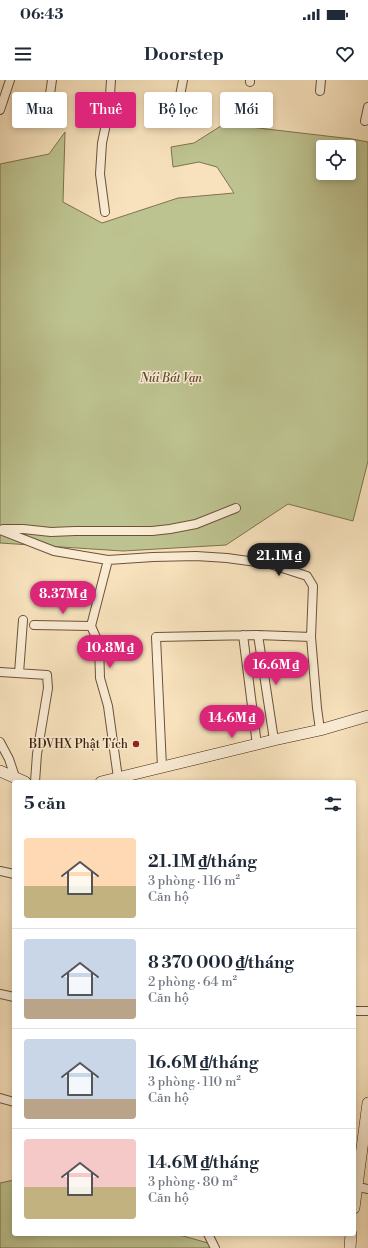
<!DOCTYPE html>
<html lang="vi">
<meta charset="utf-8">
<style>
:root{--surface:#fff;--page:#f2f2f3;--text:#1f2937;--muted:#747a83;--line:#e0e1e3;--accent:#db2777}
body{margin:0;font-family:"Libre Bodoni",serif;background:var(--page);color:var(--text);height:100vh;display:flex;flex-direction:column;font-size:15px;white-space:nowrap}
*{box-sizing:border-box;margin:0}
p{font-size:13px;color:var(--muted)}
.icon{flex:none;width:22px;height:22px;fill:none;stroke:currentColor;stroke-width:2;stroke-linecap:round;stroke-linejoin:round}
.map{position:relative;flex:1;overflow:hidden}
.drawer{position:absolute;left:12px;top:700px;width:344px;height:456px;display:flex;flex-direction:column;background:var(--surface);border-radius:4px;box-shadow:0 2px 6px #0003}
.drawer>*{flex:none}
.hud{position:absolute;left:12px;top:12px;width:344px;height:36px;display:flex;gap:8px}
.controls{position:absolute;left:316px;top:60px;display:grid;gap:8px}
.controls a{display:grid;place-items:center;width:40px;height:40px;border-radius:4px;background:var(--surface);box-shadow:0 2px 6px #0003;font-size:20px}
.price{position:absolute;translate:-50% -34px;padding:0 9px;border-radius:14px;background:var(--accent);color:#fff;font-size:13px;line-height:26px;filter:drop-shadow(0 1px 2px #0008)}
.price::after{content:'';position:absolute;left:50%;top:24px;width:12px;height:9px;margin-left:-6px;background:inherit;clip-path:polygon(0 0,100% 0,50% 100%)}
.price.current{background:#222;color:#fff}
ul{padding:0;list-style:none}
li{display:flex;align-items:center;gap:12px;height:100px;padding:0 12px}
li+li{border-top:1px solid var(--line)}
li span{display:grid;place-items:center;flex:none;width:112px;height:80px;border-radius:4px;color:#555}
li>.icon{margin-inline-start:auto}
span .icon{width:48px;height:48px;fill:#fffc;stroke-width:1}
li b{font-size:17px}
h2{display:flex;justify-content:space-between;align-items:center;height:48px;padding:0 12px;font-size:17px}
.pill{padding:0 14px;border-radius:4px;background:var(--surface);box-shadow:0 2px 6px #0003;font-size:14px;line-height:36px}
.pill.current{background:var(--accent);color:#fff}
.status{display:flex;justify-content:space-between;align-items:center;height:28px;padding:0 20px;background:var(--surface);direction:ltr}
.status svg{height:11px;fill:currentColor}
header{display:flex;justify-content:space-between;align-items:center;height:52px;padding:0 12px;background:var(--surface);font-size:18px;font-weight:700}
.map>svg:first-child{display:block}
.green{fill:#bdc390;stroke:#7f724e;fill-rule:evenodd}
.lines{fill:none;stroke-linecap:round;stroke-linejoin:round}
.minor-casing{stroke:#6e5238;stroke-width:10}
.secondary-casing{stroke:#41220b;stroke-width:12}
.minor{stroke:#faecd4;stroke-width:8}
.secondary{stroke:#faecd4;stroke-width:11}
.poi-dot{fill:#8f2418;stroke:#faecd4;stroke-width:1.5}
.labels{text-anchor:middle;stroke-width:3;stroke-linejoin:round;paint-order:stroke}
.park-label{font-size:12px;font-style:italic;fill:#604a2c;stroke:#faecd4}
.poi-label{font-size:12px;fill:#41220b;stroke:#faecd4;text-anchor:end}
</style>
<div class="status"><b>06:43</b><svg viewBox="0 0 49 12"><path d="M0 12V9h3v3zM5 12V6h3v6zM10 12V3h3v9zM15 12V0h3v12zM26 1h20v11H26zM47 4h2v5h-2z"/></svg></div>
<header><svg class="icon" aria-label="menu" viewBox="0 0 24 24"><path d="M4 6h16M4 12h16M4 18h16"/></svg>Doorstep<svg class="icon" aria-label="heart" viewBox="0 0 24 24"><path d="M12 20l-8-8c-3-5 5-10 8-4 3-6 11-1 8 4z"/></svg></header>
<div class="map">
<svg width="368" height="1168" viewBox="0 0 368 1168">
<rect width="100%" height="100%" fill="#f7e2bd"/>
<filter id="stains"><feTurbulence type="fractalNoise" baseFrequency=".005" numOctaves="4"/><feColorMatrix values="0 0 0 0 .2 0 0 0 0 .09 0 0 0 0 .02 0 0 0 .5 -.17"/></filter>
<radialGradient id="worn" r=".72"><stop offset=".6" stop-color="#630" stop-opacity="0"/><stop offset="1" stop-color="#630" stop-opacity=".3"/></radialGradient>
<path class="green" d="M224 44 352 59 368 62V381L353 441 288 424 226 465 123 471 0 463V84L49 74 65 52 63 122 102 143 178 118 234 113 217 87 199 82 173 87 171 67 194 63ZM323 67H349V93H323Z
M14 1100V1154H176L208 1163 211 1168H0V1103Z"/>
<g class="lines">
<defs>
<path id="minor" d="M250 2V0
M320 11 321 0
M179 21 183 0
M48 28 52 0
M0 30 10 0
M365 41 368 27
M105 132 100 94 102 63 109 30 111 0
M3 449H23L51 452 75 451H152L170 449 196 444 236 428
M0 450 54 471 108 480 153 477 196 476 227 478 270 484 307 496 313 506 311 557 317 628 320 650
M108 480 91 546 99 564 100 598 108 626 118 698
M34 545 91 546
M243 555 257 665
M258 555 274 660
M0 592 47 595 48 608 37 674 35 702
M19 593 23 540
M0 662 9 679 15 697
M162 687 156 557 258 555 311 557
M0 791 14 794
M0 914 14 917
M354 931H368
M0 1018 14 1022
M354 1106 368 1109
M208 1154 215 1168"/>
<path id="secondary" d="M0 691 25 702
M101 702 274 660 320 650 368 636
M354 1128 368 1023
M350 1168 351 1154"/>
</defs>
<use href="#minor" class="minor-casing"/>
<use href="#secondary" class="secondary-casing"/>
<use href="#minor" class="minor"/>
<use href="#secondary" class="secondary"/>
</g>
<circle class="poi-dot" cx="136" cy="664" r="4"/>
<g class="labels">
<g class="park-label">
<text x="171" y="302">Núi Bát Vạn</text>
</g>
<g class="poi-label">
<text x="128" y="668">BDVHX Phật Tích</text>
</g>
</g>
<rect width="100%" height="100%" filter="url(#stains)"/>
<rect width="100%" height="100%" fill="url(#worn)"/>
</svg>
<div class="controls">
<a><svg class="icon" aria-label="locate" viewBox="0 0 24 24"><circle cx="12" cy="12" r="6"/><path d="M12 2v4M12 18v4M2 12h4M18 12h4"/></svg></a>
</div>
<b class="price current" style="left:279px;top:497px">21.1M ₫</b>
<b class="price" style="left:63px;top:535px">8.37M ₫</b>
<b class="price" style="left:110px;top:589px">10.8M ₫</b>
<b class="price" style="left:276px;top:606px">16.6M ₫</b>
<b class="price" style="left:232px;top:659px">14.6M ₫</b>
<div class="hud">
<a class="pill">Mua</a>
<a class="pill current">Thuê</a>
<a class="pill">Bộ lọc</a>
<a class="pill">Mới</a>
</div>
<section class="drawer">
<h2>5 căn<svg class="icon" aria-label="filters" viewBox="0 0 24 24"><path d="M4 7h16M4 17h16"/><circle cx="9" cy="7" r="2"/><circle cx="15" cy="17" r="2"/></svg></h2>
<ul>
<li><span style="background:linear-gradient(#ffd9b3 60%,#c2b280 0)"><svg class="icon" aria-label="home" viewBox="0 0 24 24"><path d="M3 11l9-7 9 7M6 9v11h12V9"/></svg></span><div><b>21.1M ₫/tháng</b><p>3 phòng · 116 m²</p><p>Căn hộ</p></div></li>
<li><span style="background:linear-gradient(#c9d6e8 75%,#b9a48a 0)"><svg class="icon" aria-label="home" viewBox="0 0 24 24"><path d="M3 11l9-7 9 7M6 9v11h12V9"/></svg></span><div><b>8 370 000 ₫/tháng</b><p>2 phòng · 64 m²</p><p>Căn hộ</p></div></li>
<li><span style="background:linear-gradient(#c9d6e8 75%,#b9a48a 0)"><svg class="icon" aria-label="home" viewBox="0 0 24 24"><path d="M3 11l9-7 9 7M6 9v11h12V9"/></svg></span><div><b>16.6M ₫/tháng</b><p>3 phòng · 110 m²</p><p>Căn hộ</p></div></li>
<li><span style="background:linear-gradient(#f6c9c9 60%,#c2b280 0)"><svg class="icon" aria-label="home" viewBox="0 0 24 24"><path d="M3 11l9-7 9 7M6 9v11h12V9"/></svg></span><div><b>14.6M ₫/tháng</b><p>3 phòng · 80 m²</p><p>Căn hộ</p></div></li>
</ul>
</section>
</div>
